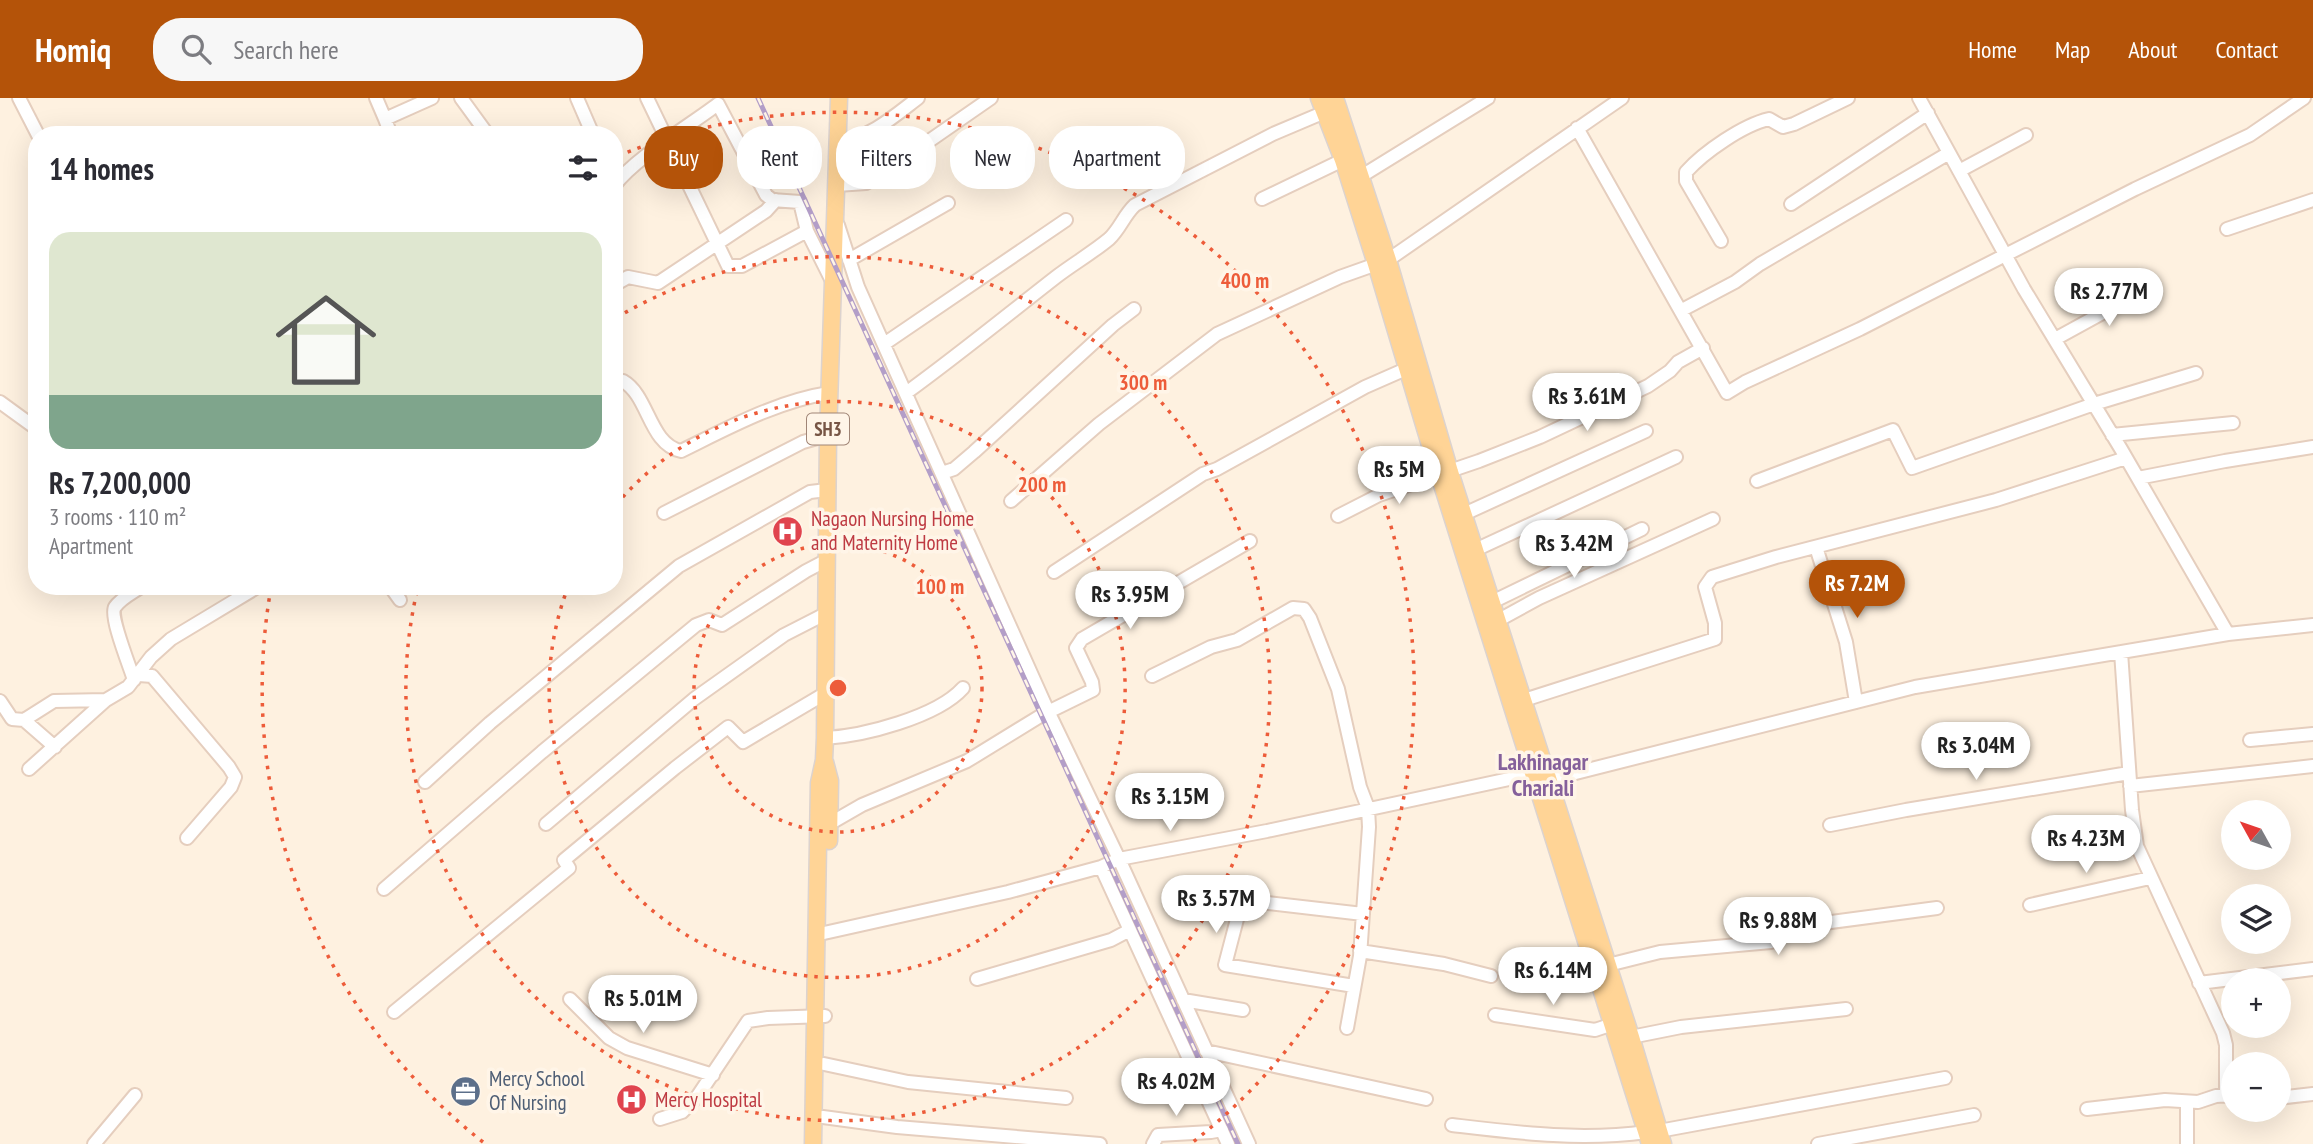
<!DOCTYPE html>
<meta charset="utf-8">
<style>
:root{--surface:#fff;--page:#f7f7f7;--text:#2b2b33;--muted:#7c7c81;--accent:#b45309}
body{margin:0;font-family:"PT Sans Narrow",sans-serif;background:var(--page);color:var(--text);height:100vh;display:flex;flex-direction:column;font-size:26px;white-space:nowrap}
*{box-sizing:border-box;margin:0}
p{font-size:23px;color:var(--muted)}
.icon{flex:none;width:38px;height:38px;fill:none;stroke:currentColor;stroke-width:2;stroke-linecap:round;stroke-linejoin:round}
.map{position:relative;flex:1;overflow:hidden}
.side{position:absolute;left:28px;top:28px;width:595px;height:469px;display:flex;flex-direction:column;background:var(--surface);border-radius:28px;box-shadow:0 7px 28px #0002}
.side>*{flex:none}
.guide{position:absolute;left:644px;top:28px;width:665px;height:63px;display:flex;gap:14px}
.needle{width:46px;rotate:310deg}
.controls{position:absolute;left:2221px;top:702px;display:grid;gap:14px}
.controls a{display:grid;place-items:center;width:70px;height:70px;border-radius:50%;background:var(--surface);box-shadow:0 7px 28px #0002;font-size:35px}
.price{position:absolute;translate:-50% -60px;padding:0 16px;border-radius:24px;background:#fff;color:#222;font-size:23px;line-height:46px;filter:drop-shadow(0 2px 4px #0008)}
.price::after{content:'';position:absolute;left:50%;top:42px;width:21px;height:16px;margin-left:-10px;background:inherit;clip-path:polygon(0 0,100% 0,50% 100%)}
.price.active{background:var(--accent);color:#fff}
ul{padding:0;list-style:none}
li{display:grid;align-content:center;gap:14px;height:371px;padding:0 21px}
li span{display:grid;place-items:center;height:217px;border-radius:21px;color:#555}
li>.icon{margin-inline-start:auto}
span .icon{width:126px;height:126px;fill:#fffc;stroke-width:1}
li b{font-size:30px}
h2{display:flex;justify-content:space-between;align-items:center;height:84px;padding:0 21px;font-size:30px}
.pill{padding:0 24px;border-radius:28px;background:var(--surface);box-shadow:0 7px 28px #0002;font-size:24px;line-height:63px}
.pill.active{background:var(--accent);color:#fff}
header{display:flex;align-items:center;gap:42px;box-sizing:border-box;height:98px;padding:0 35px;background:var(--accent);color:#fff}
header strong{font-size:33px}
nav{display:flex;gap:38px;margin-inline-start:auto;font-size:24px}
.search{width:490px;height:63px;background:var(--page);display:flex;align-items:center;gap:18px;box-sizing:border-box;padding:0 24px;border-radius:28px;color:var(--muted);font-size:26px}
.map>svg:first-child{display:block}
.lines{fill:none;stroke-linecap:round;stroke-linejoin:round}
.minor-casing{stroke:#e5cebe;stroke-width:16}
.major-casing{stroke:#dcd3cf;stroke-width:19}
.minor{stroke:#fff;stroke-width:12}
.major{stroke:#ffd496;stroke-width:16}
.rail-casing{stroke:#b39ec8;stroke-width:5}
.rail{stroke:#fff5e8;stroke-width:2.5;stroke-dasharray:8;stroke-linecap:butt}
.ring{fill:none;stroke:#ed5c3a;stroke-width:3.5;stroke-dasharray:3.5 7}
.labels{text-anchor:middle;stroke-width:7;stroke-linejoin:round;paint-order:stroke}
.shield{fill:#fff5e8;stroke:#a08576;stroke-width:2}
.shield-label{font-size:19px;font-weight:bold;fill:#775545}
.health-label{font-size:21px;fill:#be3a42;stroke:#fff5e8;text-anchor:start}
.service-label{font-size:21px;fill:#4e5e75;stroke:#fff5e8;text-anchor:start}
.neighbourhood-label{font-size:23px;font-weight:bold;fill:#85609b;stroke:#fff5e8}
.centre{fill:#ed5c3a;stroke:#fff5e8;stroke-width:3.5}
.ring-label{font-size:21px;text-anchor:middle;font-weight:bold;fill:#ed5c3a;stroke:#fff5e8;stroke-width:7;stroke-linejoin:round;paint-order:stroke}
</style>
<header>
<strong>Homiq</strong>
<div class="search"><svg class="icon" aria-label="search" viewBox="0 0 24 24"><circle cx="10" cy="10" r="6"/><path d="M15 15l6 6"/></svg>Search here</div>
<nav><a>Home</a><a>Map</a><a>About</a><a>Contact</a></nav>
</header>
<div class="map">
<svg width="2313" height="1046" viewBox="0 0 2313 1046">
<rect width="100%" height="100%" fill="#fef1e0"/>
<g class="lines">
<defs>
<path id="minor" d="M19 0 38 37
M376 0 385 21
M461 0 488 37
M577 0 593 37
M647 0 728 168H742L807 133
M1919 0 2024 191 2121 351 2228 536
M1577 30 1727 295 1745 284 1860 231 2135 91 2250 37 2304 0
M391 37 385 21 432 0
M837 45C871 39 892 20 918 0
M1959 73 2026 37
M1360 79 1488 0
M837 87 866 85 880 77 991 0
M614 88C635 60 689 28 718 6L766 97 772 102 800 104 807 133 832 183
M1262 101 1343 62
M1791 106 1928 15
M838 127 858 189 1047 611 1119 761 1249 1046
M2227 131 2313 102
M1721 143 1686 83V74C1704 54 1743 27 1769 21L1783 29 1794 26 1848 0
M849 162 948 105
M614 187 628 179 658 185 766 113 776 102
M1682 212 1735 184 1760 166 1949 55
M2055 241 2148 190
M884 246 1066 122
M614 287 623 283C649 298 649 346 681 353 728 330 777 303 829 295
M906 295C957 258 1006 218 1056 179 1073 166 1092 155 1109 141 1120 131 1124 117 1135 107L1273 36 1332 11
M0 304 37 331
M2112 337 2233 325
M942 375 954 371 974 354 1113 227 1134 211
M2138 380 2225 363 2313 349
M1757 383 1893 332 1912 370 2094 306 2196 275
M1011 403 1099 326 1217 236 1340 179 1388 162 1622 0
M664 415 803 344 828 337
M1464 416 1646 333
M1338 418 1379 397 1479 363 1540 339 1648 288 1670 273 1678 264 1703 250
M1816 449 1846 544 1856 604
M1475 452 1676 359
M1054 474 1203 376 1217 371 1365 289 1406 271
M390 488 400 502
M1492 504 1642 431
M1497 523 1539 500 1713 421
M2121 554 2132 712 2137 748 2223 935 2226 947V998
M139 577 152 578 229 669 235 679 231 689 187 740
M1152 578 1211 549 1237 542 1293 510 1304 511 1310 520 1338 591 1360 689 1368 710 1369 729 1360 858 1347 930
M134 582C130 569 109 517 115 509 121 500 134 494 142 488
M1524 602 1715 541V525L1705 489 1712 479 1776 459 1996 402 2126 360
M0 603 12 621 24 622 54 603 106 602 128 589 151 559 171 541 259 488
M24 622 55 649
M825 640C863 638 937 619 963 590
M2250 642 2313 636
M29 671 106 602
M1548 682 1915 589 2228 536 2313 527
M425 684 490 625 679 468 810 394 827 392
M2130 688 2313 668
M546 726 694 601 784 537 827 515
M829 726 862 707 967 663 1042 617 1093 592 1092 584 1076 550 1082 541 1250 443
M1830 727 1906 712 2129 675
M1101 769 1228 1046
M384 791 542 654 696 527 709 522 722 527 806 473 827 462
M2030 807 2150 780
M815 837 1008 794 1101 769 1119 761 1267 733 1542 674
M1360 853 1444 866 1491 878
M1608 867 1660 854 1771 844V832L1937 810
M977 881 1111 842 1130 832
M2199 885 2313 871
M1354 888 1225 867 1242 802 1363 816
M570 901 609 940 627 950 713 977
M1183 902 1243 912
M394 914 569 770 564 762 675 670 728 629 743 644 826 595
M1495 917 1595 932 1613 926
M1631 939 1681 929 1846 911
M1206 953 1426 1001
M824 966 908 984 1066 1000
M2278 1000 2313 996
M2187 1005V1046
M2087 1011 2165 1002 2198 1004 2216 998 2233 997
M823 1019 897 1029 1100 1046
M660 1021 682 1014 697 999 748 923 768 920 825 918
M1452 1027C1519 1035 1579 1043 1647 1034
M1659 1033 1945 980
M94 1046 135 997
M1153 1046 1158 1037 1211 1034 1222 1032
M1818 1046 1974 1017"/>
<path id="major" d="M1319 0 1343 62 1376 166 1439 377 1650 1046
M1335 0 1388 162 1450 374 1631 939 1663 1046
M825 664 830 683 829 743
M813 1046 819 685 824 662 825 640 828 337 839 0"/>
</defs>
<use href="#minor" class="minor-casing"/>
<use href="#major" class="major-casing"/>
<use href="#minor" class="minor"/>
<use href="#major" class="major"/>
<defs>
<path id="rail" d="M758 0 1238 1046"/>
</defs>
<use href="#rail" class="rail-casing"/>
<use href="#rail" class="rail"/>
</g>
<g class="ring">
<circle cx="838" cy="590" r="144"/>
<path d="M616 407A288 288 0 1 1 568 489"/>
<path d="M616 220A432 432 0 1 1 418 489"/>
<path d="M483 1044A576 576 0 0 1 271 490M618 58A576 576 0 0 1 1193 1044"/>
</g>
<defs>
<symbol id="hospital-disc" viewBox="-11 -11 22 22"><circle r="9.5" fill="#e0444e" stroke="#fff5e8"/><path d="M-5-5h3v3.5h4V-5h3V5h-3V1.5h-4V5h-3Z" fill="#fff"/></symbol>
<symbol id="office-disc" viewBox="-11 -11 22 22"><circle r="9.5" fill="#5c6f8a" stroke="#fff5e8"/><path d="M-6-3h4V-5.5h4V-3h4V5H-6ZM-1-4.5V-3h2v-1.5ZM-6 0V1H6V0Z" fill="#fff"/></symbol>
</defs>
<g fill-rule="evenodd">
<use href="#hospital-disc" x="770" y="416" width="35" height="35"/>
<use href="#office-disc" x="448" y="976" width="35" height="35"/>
<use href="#hospital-disc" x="614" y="984" width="35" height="35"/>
</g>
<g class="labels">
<rect class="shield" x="807" y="315.5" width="42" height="31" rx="5"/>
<g class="shield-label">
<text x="828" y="338">SH3</text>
</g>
<g class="health-label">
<text x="811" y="428">Nagaon Nursing Home<tspan x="811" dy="24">and Maternity Home</tspan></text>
<text x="655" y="1009">Mercy Hospital</text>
</g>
<g class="service-label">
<text x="489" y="988">Mercy School<tspan x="489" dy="24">Of Nursing</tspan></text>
</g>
<g class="neighbourhood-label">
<text x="1543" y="672">Lakhinagar<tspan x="1543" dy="26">Chariali</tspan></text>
</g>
</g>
<circle cx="838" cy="590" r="10" class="centre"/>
<g class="ring-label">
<text x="1245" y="190">400 m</text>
<text x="1143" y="292">300 m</text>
<text x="1042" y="394">200 m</text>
<text x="940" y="496">100 m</text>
</g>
</svg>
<div class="controls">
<a><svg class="needle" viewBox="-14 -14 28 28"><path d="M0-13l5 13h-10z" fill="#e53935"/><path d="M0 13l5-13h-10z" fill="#7c7c81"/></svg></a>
<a><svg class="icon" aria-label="layers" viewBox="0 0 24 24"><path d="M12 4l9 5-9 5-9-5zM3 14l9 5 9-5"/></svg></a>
<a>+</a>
<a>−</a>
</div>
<b class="price" style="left:2109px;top:230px">Rs 2.77M</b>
<b class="price" style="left:1587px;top:335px">Rs 3.61M</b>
<b class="price" style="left:1399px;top:408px">Rs 5M</b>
<b class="price" style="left:1574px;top:482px">Rs 3.42M</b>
<b class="price active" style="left:1857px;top:522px">Rs 7.2M</b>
<b class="price" style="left:1130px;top:533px">Rs 3.95M</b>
<b class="price" style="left:1976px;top:684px">Rs 3.04M</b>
<b class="price" style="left:1170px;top:735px">Rs 3.15M</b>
<b class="price" style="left:2086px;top:777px">Rs 4.23M</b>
<b class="price" style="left:1216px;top:837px">Rs 3.57M</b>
<b class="price" style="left:1778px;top:859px">Rs 9.88M</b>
<b class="price" style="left:1553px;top:909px">Rs 6.14M</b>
<b class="price" style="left:643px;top:937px">Rs 5.01M</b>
<b class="price" style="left:1176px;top:1020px">Rs 4.02M</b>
<div class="guide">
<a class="pill active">Buy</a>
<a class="pill">Rent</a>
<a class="pill">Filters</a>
<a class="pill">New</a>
<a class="pill">Apartment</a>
</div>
<section class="side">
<h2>14 homes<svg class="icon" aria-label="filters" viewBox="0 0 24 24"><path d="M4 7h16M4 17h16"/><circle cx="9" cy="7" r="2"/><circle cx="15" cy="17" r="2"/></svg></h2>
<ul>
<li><span style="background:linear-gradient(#dfe7d0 75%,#7fa58c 0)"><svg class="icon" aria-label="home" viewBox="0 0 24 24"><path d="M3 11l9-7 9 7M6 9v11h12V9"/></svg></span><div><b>Rs 7,200,000</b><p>3 rooms · 110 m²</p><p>Apartment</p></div></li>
</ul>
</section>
</div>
